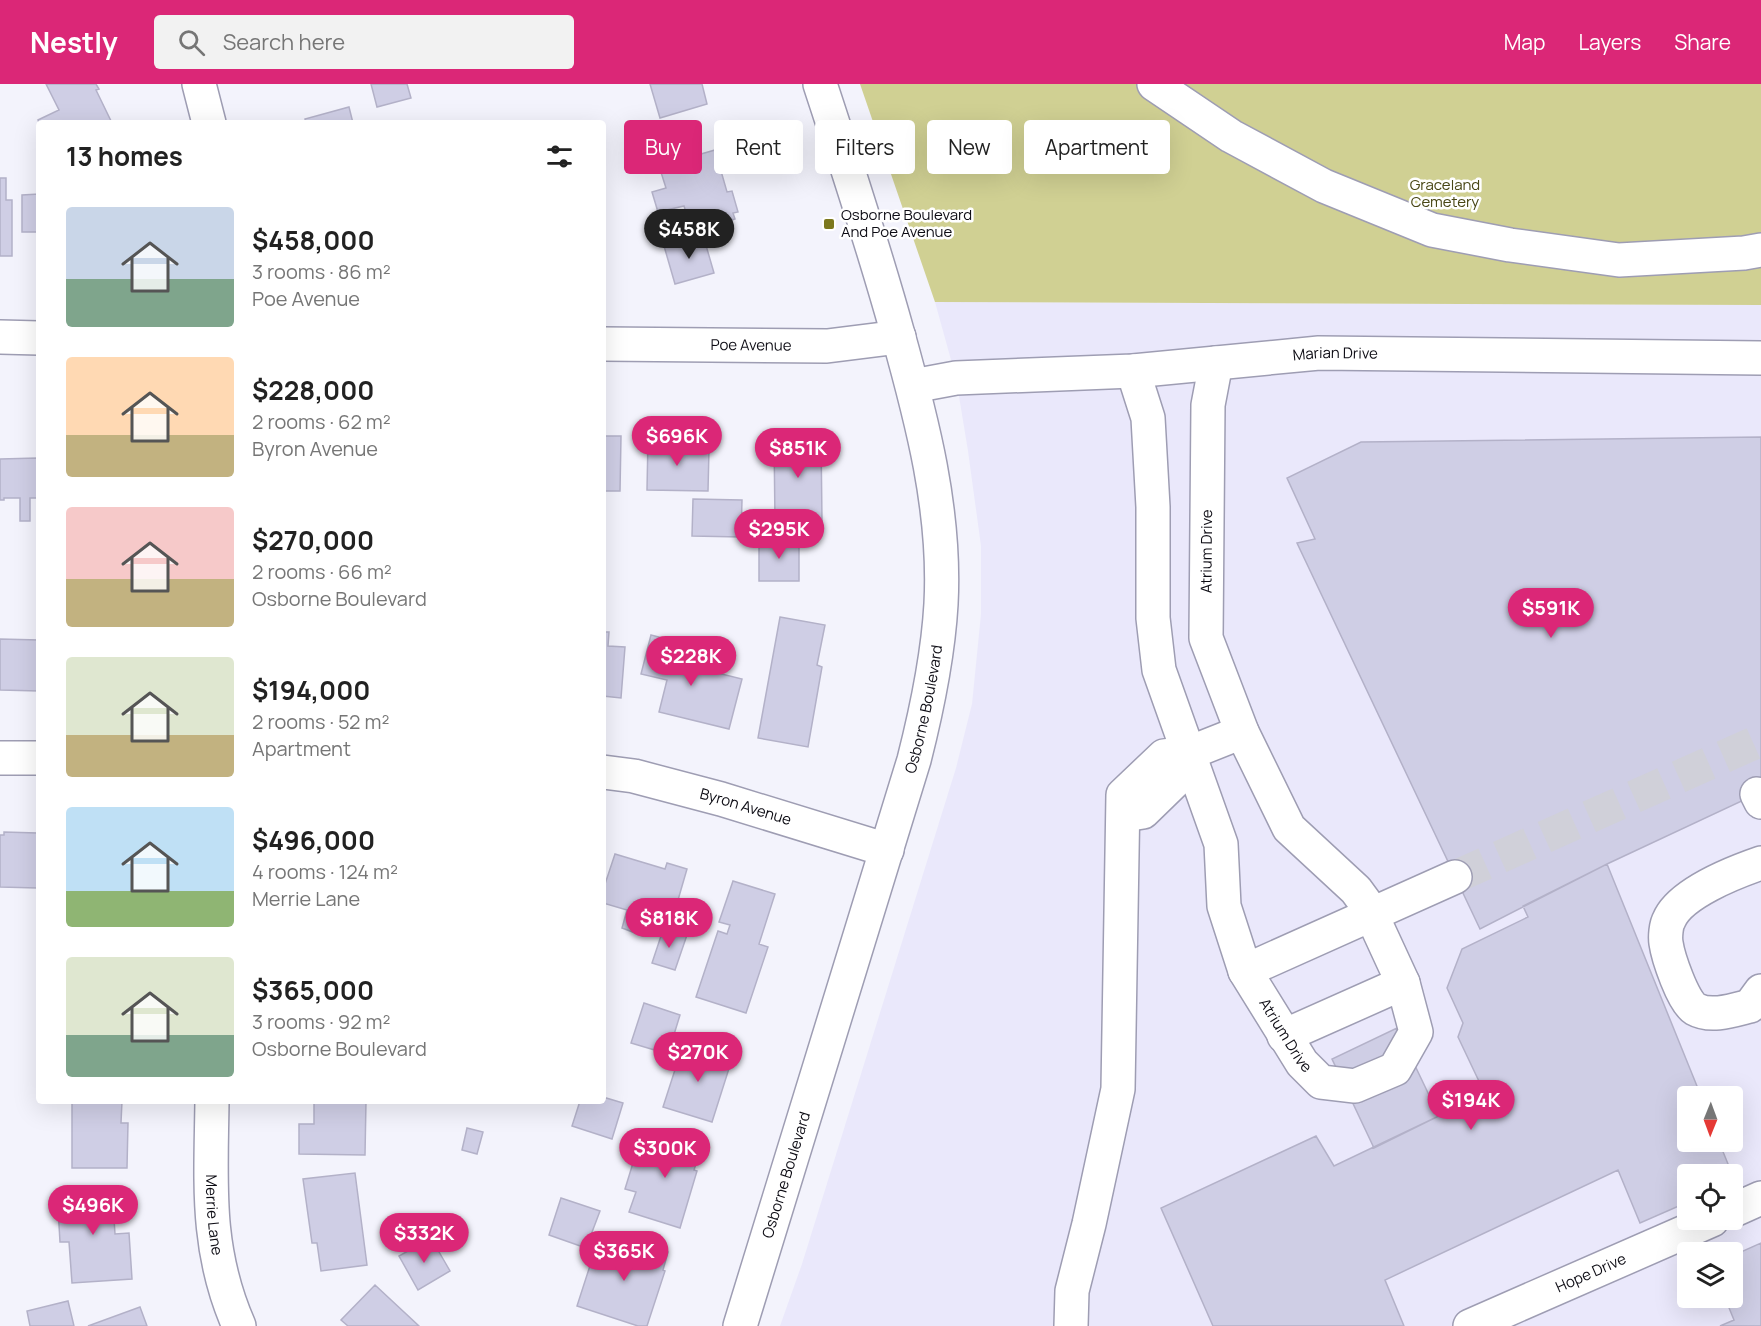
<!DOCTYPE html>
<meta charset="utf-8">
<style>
:root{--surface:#fff;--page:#f2f2f2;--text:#222;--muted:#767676;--accent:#db2777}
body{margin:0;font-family:Manrope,sans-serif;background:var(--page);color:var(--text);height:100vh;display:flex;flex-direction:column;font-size:22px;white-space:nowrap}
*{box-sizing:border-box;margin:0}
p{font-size:20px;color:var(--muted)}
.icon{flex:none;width:33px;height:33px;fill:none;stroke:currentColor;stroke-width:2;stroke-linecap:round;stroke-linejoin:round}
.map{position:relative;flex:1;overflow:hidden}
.panel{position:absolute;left:36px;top:36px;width:570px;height:984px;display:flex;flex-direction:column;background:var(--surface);border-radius:6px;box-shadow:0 6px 24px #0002}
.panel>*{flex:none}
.banner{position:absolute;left:624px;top:36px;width:570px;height:54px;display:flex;gap:12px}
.needle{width:39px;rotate:181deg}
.tools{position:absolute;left:1677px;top:1002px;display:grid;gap:12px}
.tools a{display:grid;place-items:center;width:66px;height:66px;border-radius:6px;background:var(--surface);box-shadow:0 6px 24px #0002;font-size:30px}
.price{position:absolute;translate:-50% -51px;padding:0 14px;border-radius:21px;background:var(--accent);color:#fff;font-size:20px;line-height:39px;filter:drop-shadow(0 2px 3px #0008)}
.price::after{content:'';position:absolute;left:50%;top:36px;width:18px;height:14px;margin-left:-9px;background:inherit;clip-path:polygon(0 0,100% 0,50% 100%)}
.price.current{background:#222;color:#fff}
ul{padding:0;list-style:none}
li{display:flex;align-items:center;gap:18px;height:150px;padding:0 30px}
li span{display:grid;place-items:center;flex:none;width:168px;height:120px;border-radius:6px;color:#555}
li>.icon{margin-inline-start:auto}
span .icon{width:72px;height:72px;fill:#fffc;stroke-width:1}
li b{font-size:26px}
h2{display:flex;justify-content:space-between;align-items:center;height:72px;padding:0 30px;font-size:26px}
.pill{padding:0 21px;border-radius:6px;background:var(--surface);box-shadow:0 6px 24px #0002;font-size:21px;line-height:54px}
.pill.current{background:var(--accent);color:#fff}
header{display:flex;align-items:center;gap:36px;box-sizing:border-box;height:84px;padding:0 30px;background:var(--accent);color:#fff}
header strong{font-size:28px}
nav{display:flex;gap:33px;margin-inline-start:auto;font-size:21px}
.search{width:420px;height:54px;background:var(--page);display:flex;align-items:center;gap:15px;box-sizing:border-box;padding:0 21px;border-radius:6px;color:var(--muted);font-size:22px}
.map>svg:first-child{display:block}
.built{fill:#eae8fb;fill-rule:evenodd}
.green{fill:#d0d093}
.building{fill:#cfcee5;stroke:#b3b1c8;stroke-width:1.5}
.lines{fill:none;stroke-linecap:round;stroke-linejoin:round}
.minor-tunnel{stroke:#d0d0d9;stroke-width:33;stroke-dasharray:33 16;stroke-linecap:butt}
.minor-casing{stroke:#9e9db3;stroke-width:36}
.minor{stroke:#fff;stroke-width:33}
.poi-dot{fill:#7c781e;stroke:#fff;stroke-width:2}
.labels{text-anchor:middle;stroke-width:5;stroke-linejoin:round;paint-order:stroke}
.park-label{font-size:15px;fill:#484615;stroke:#fff}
.poi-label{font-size:15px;fill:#0d0c14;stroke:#fff;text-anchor:start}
.street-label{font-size:15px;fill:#0d0c14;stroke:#fff}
</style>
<header>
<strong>Nestly</strong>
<div class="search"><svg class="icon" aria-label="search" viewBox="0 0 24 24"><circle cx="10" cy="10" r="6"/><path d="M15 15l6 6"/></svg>Search here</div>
<nav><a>Map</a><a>Layers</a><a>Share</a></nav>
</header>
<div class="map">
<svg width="1761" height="1242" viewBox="0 0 1761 1242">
<rect width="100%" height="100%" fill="#f3f3fc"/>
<path class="built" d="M935 218 1761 221V1242H780L802 1180 956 684 972 620 981 530V462L968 367 956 294ZM1688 1012H1732V1058H1688ZM1688 1090H1732V1136H1688ZM1688 1168H1732V1214H1688Z"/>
<path class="green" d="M860 0H1761V221L935 218Z"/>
<path class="building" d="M46 0H96L99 5 96 6 112 39H39L38 36 59 26Z
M371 0H407L411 14 377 23Z
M650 0H702L707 20 660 34Z
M349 23 353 39H306L305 35Z
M715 66 727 108 732 107 738 128 733 129 735 135 692 148 684 122 658 128 652 108 666 104 659 82Z
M0 94H6V116H12V172H0Z
M39 110V148H22V111Z
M703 151 714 189 675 200 664 162Z
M821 351 822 438H775L774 352Z
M603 352H621L620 407H603Z
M1761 353V708L1607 780 1480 845 1297 459 1315 455 1287 394 1361 358Z
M648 355H671V361H680V364L709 365 708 407 647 406Z
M37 374V414H30V437H20V414H4V416H0V375Z
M693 415 742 416 741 453 692 452Z
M759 456H799V497H759Z
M780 533 825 541 817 581 822 583 808 663 758 654Z
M603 548H609L608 562 625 563 621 614 603 612Z
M651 551 678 558 673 578 742 595 729 645 659 628 667 596 641 590Z
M0 555 39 556V607L0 606Z
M4 748 37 749V804L0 803V751H4Z
M615 770 665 785 667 779 687 785 671 840 649 834 643 852 622 844 627 826 603 819V806Z
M1607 780 1701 1012H1688V1058H1719L1735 1097 1732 1098V1090H1688V1118L1640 1139 1618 1086 1385 1196 1404 1242H1213L1161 1124 1316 1052 1334 1082 1485 1010 1458 953 1463 939 1447 904 1462 865 1528 833 1523 822Z
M733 797 775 810 759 860 768 863 746 929 696 913 718 847 727 850 730 841 719 838Z
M664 843 687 851 675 886 652 879Z
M644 919 680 931 668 970 631 959Z
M1397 944 1439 1032 1374 1064 1332 975Z
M683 961 732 975 712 1038 663 1023Z
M603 1013 623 1019 612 1055 572 1042 580 1017H603Z
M72 1017H122L121 1039H128L127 1084H72Z
M314 1017H366L365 1071 299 1070V1040H314Z
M467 1044 483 1048 477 1070 462 1066Z
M655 1046 702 1061 694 1086 697 1087 680 1144 629 1128 636 1108 625 1105 633 1079 644 1082Z
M355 1089 367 1181 321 1187 317 1159H312L303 1095Z
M112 1103 115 1150 129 1149 132 1195 72 1199 69 1158H60L57 1107Z
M561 1114 600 1127 586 1164 549 1151Z
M431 1154 450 1187 418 1206 399 1172Z
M625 1154 668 1168 663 1186 665 1187 647 1242H638L577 1222 597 1160 621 1168Z
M1761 1159V1242H1720L1734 1236 1725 1214H1732V1172Z
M375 1201 419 1242H348L341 1236Z
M68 1217 74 1242H30L27 1227Z
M140 1223 147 1242H88Z"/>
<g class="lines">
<path class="minor-tunnel" d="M1455 793 1761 656"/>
<defs>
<g id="minor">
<path d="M199 0 209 39"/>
<path d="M1154 0 1231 52 1324 102 1432 146 1510 161 1619 176 1744 169 1761 166"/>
<path d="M0 253 39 254"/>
<path id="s1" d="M603 260 827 262 899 253"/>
<path id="s2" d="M1133 287 1148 334 1153 423V534L1159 586 1221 760 1224 822 1245 887 1302 979 1321 998 1355 1002 1395 985 1416 948 1403 899 1367 821 1356 806 1289 744 1242 648 1206 554 1208 321 1216 279"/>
<path id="s3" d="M913 302 956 294 1133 287 1319 269 1761 274"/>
<path d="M0 674H39"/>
<path id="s4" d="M603 688 634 692 721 715 887 766"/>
<path d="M1757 710 1761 718"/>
<path d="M1124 731 1143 728 1179 693 1189 669"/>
<path d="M1761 779C1735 788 1680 809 1669 836 1666 841 1665 853 1666 859 1668 873 1683 918 1695 925 1711 934 1734 926 1750 922L1761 907"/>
<path d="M1245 887 1455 793"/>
<path d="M1284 952 1403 899"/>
<path id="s5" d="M212 1017C211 1098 205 1165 239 1242"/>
<path d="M1732 1127 1761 1114"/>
<path id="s6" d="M740 1242 914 676C927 625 938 573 941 520 946 427 922 336 897 247 874 164 847 82 820 0"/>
<path d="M1071 1242 1072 1207 1089 1140 1118 1005 1123 711 1164 672 1189 669 1242 648"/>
<path id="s7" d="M1470 1242 1712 1136"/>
</g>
</defs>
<use href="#minor" class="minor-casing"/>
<use href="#minor" class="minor"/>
</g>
<rect class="poi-dot" x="823" y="134" width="12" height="12" rx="3"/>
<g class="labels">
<g class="park-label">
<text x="1445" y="106">Graceland<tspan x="1445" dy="17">Cemetery</tspan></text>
</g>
<g class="poi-label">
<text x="841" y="136">Osborne Boulevard<tspan x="841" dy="17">And Poe Avenue</tspan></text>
</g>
<g class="street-label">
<text dy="5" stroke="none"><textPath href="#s1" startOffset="148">Poe Avenue</textPath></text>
<text dy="5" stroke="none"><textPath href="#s3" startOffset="424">Marian Drive</textPath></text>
<text dy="5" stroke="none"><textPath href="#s2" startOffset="1413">Atrium Drive</textPath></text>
<text dy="5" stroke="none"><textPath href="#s6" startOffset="644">Osborne Boulevard</textPath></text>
<text dy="5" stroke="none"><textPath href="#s4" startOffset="147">Byron Avenue</textPath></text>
<text dy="5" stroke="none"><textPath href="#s2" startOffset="693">Atrium Drive</textPath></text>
<text dy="5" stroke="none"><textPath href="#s6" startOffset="158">Osborne Boulevard</textPath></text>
<text dy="5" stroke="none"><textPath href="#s5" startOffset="114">Merrie Lane</textPath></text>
<text dy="5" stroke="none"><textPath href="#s7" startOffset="132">Hope Drive</textPath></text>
</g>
</g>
</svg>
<div class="tools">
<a><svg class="needle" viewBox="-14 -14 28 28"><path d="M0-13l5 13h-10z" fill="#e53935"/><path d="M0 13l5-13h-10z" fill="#767676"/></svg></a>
<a><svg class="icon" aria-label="locate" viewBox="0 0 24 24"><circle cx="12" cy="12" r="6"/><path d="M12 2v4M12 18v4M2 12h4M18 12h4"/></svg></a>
<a><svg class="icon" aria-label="layers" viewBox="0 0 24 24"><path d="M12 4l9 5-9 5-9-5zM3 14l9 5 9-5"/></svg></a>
</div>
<b class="price current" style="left:689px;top:176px">$458K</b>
<b class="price" style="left:677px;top:383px">$696K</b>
<b class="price" style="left:798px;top:395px">$851K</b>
<b class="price" style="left:779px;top:476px">$295K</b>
<b class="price" style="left:1551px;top:555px">$591K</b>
<b class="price" style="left:691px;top:603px">$228K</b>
<b class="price" style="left:669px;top:865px">$818K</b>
<b class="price" style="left:698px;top:999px">$270K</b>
<b class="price" style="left:1471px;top:1047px">$194K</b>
<b class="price" style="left:665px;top:1095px">$300K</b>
<b class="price" style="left:93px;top:1152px">$496K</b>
<b class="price" style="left:424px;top:1180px">$332K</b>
<b class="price" style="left:624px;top:1198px">$365K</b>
<div class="banner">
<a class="pill current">Buy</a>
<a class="pill">Rent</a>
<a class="pill">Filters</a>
<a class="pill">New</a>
<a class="pill">Apartment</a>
</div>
<section class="panel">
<h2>13 homes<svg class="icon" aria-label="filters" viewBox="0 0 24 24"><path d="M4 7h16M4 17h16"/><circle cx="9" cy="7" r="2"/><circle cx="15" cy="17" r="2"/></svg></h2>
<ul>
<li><span style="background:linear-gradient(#c9d6e8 60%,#7fa58c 0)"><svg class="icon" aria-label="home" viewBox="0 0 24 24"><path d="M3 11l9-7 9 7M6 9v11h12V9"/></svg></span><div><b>$458,000</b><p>3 rooms · 86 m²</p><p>Poe Avenue</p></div></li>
<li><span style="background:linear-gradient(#ffd9b3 65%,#c2b280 0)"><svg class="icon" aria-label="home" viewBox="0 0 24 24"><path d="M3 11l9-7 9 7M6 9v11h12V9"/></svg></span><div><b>$228,000</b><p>2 rooms · 62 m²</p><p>Byron Avenue</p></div></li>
<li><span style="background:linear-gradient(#f6c9c9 60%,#c2b280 0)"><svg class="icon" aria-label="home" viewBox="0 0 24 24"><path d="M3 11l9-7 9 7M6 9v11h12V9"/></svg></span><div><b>$270,000</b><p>2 rooms · 66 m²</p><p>Osborne Boulevard</p></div></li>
<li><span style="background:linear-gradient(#dfe7d0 65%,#c2b280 0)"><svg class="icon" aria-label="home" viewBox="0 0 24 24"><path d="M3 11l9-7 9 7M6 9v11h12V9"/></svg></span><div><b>$194,000</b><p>2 rooms · 52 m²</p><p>Apartment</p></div></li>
<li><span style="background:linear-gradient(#bfe0f5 70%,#8fb573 0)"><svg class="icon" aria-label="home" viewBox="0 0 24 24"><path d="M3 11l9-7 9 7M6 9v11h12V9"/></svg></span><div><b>$496,000</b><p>4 rooms · 124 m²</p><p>Merrie Lane</p></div></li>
<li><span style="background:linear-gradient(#dfe7d0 65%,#7fa58c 0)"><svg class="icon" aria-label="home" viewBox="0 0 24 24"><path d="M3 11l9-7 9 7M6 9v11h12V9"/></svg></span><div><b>$365,000</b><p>3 rooms · 92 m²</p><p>Osborne Boulevard</p></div></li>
</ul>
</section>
</div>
